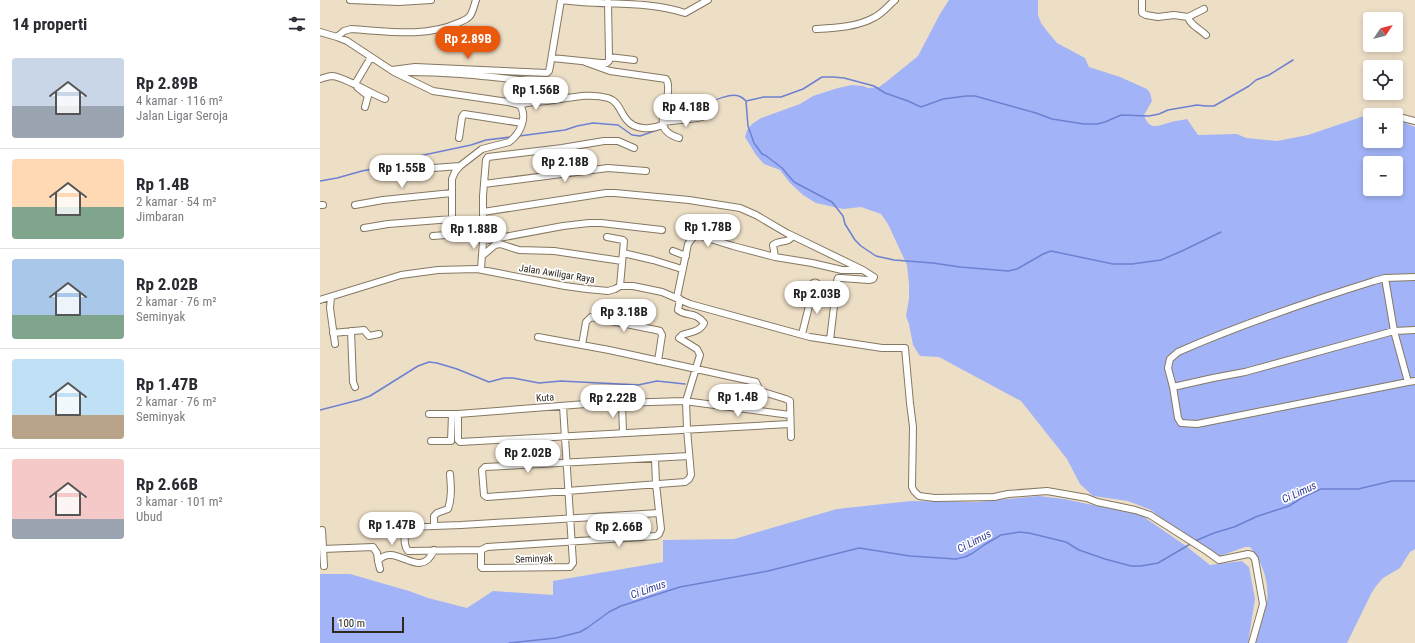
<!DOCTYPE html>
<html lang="id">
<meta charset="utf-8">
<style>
:root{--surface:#fff;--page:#f7f7f7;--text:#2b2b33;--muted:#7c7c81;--line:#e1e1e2;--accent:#ea580c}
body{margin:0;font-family:"Roboto Condensed",sans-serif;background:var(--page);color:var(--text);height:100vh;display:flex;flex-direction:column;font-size:15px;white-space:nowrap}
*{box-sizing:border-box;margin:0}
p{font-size:13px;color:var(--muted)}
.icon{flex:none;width:22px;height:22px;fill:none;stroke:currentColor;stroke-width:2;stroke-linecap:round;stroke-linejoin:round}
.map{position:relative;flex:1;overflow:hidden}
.panel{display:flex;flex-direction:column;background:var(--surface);width:320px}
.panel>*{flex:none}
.needle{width:26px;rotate:55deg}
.fabs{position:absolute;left:1043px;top:12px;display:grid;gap:8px}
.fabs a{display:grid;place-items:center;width:40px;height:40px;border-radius:4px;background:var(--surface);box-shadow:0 2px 6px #0003;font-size:20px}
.scale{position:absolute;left:12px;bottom:10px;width:72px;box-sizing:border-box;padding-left:4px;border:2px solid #2e281f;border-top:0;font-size:11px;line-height:14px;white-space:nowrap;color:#2e281f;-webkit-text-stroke:3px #fff;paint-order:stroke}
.price{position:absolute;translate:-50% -34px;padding:0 9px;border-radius:14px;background:#fff;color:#222;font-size:13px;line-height:26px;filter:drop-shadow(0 1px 2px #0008)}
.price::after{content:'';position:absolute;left:50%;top:24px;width:12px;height:9px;margin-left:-6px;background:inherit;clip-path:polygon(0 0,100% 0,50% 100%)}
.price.selected{background:var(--accent);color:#fff}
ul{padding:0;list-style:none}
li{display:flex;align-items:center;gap:12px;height:100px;padding:0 12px}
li+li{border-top:1px solid var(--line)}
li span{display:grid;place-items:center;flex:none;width:112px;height:80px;border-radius:4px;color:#555}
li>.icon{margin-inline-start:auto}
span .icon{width:48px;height:48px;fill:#fffc;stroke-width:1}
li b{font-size:17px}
h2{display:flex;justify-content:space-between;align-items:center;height:48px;padding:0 12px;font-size:17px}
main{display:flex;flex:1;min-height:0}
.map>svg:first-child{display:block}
.green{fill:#a2b4f7;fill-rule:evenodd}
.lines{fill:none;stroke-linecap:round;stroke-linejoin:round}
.stream{stroke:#6d80d2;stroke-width:1.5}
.minor-casing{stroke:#857862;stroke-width:8}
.minor{stroke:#fff;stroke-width:6}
.labels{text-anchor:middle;stroke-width:3.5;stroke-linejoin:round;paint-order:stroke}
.street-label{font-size:10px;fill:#2e281f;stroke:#fff}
.water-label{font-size:11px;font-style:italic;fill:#2c3696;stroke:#fff}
</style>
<main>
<section class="panel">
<h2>14 properti<svg class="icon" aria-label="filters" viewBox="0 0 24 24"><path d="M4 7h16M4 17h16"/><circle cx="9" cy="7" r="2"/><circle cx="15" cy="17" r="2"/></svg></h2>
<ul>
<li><span style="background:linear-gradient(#c9d6e8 60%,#9aa5b1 0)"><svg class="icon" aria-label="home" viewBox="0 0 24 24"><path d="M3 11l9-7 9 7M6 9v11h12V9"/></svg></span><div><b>Rp 2.89B</b><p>4 kamar · 116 m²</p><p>Jalan Ligar Seroja</p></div></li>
<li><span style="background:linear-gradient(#ffd9b3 60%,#7fa58c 0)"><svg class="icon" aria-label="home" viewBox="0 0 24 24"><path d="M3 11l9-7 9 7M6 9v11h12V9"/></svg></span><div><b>Rp 1.4B</b><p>2 kamar · 54 m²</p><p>Jimbaran</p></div></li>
<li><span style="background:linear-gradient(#a9c7e8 70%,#7fa58c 0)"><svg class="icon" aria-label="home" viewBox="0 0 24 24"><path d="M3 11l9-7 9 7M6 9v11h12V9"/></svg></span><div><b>Rp 2.02B</b><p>2 kamar · 76 m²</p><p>Seminyak</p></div></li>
<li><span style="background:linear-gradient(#bfe0f5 70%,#b9a48a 0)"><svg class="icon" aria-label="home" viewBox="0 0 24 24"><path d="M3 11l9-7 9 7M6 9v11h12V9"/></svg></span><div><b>Rp 1.47B</b><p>2 kamar · 76 m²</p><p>Seminyak</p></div></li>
<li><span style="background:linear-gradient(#f6c9c9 75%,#9aa5b1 0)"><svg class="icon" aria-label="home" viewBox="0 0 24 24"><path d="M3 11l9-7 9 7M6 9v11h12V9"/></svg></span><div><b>Rp 2.66B</b><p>3 kamar · 101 m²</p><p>Ubud</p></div></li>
</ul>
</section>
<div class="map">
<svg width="1095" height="643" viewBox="0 0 1095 643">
<rect width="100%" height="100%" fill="#eddec6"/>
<path class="green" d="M629 0H718V15L721 23 727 31 737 43 765 58 769 67 800 77 827 89 830 93 832 101 824 115C829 131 838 126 851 122 856 121 862 120 867 119L878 135 917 134 926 138 957 141 988 135 1056 112 1068 115H1050V141H1076V119L1095 127V549L1090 552 1080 568 1063 578 1056 586 1051 594 1027 643H936C938 630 943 619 946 606 951 587 943 562 930 547H925L900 556 894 553 886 547 876 541 862 535 831 510 808 501 773 496 760 484 747 459 701 401 619 357 600 356 593 345 589 324 586 316 589 299V284L587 265 568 224 561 214 541 207 523 209 496 203 483 195 470 183 460 170 444 164 436 155 425 137 427 130 432 124 441 118 480 104 493 96 518 88 532 85 543 86 548 88 559 87 566 82 598 56 620 14ZM1050 163H1076V189H1050Z
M719 496 744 499 821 515 866 546 890 565 922 561 929 567 935 599 928 643H0V574H30L89 591 108 598 147 608 173 591 233 595V581L343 562V540L414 539 517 509 591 501 657 502Z"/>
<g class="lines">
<path class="stream" d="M426 101 444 97H461L483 89 502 77H513L524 78 554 86 565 93 588 101 601 107 623 99 646 96H655L716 113 732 119 764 124H777L785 122 801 115 829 116 839 114 848 110 877 105 886 106H894L929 86 936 80 949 75 973 60
M346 118C354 113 364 117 373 115 379 114 382 109 386 106 392 100 413 92 421 97 423 98 424 99 426 101L428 126 434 143 442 154 445 155 462 168 474 182 512 202 523 216 525 224 535 240 541 246 556 256 574 260 613 263 640 267 688 271 697 269 723 254 731 251 793 264H812L841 260 862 251 901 232
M199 136 245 130 257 126 273 123 298 125 312 135 320 136 343 128
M0 181 17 178 42 171 73 165 99 156 151 145 166 140 191 137
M0 410 39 400 50 396 98 366 109 362 117 363 137 369 169 382 184 378H193L219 383 241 381 318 385 337 381 365 384
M875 541 894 533 914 527 938 516 969 506 983 497 1001 489H1038L1072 481H1095
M189 643 236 638 260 632 267 628 289 612 301 606 360 587 448 571 539 548 590 556 636 559 645 557 653 553 664 545 681 535 699 532 709 533 746 542 759 550 785 559 811 566H821L838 563 872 543"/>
<defs>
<path id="minor" d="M30 0 79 2 111 0
M241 0C282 6 326 0 365 13L388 0
M822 0V13L826 15 838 17 854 15 868 17 884 9
M288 2 289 57 314 60
M868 17C870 25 880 29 886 35
M496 29C515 28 538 27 555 17 563 13 568 6 575 0
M0 32 17 37 27 41 74 72 113 91 188 102 200 105C208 118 200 134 189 142L162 149 140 166 135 172 132 179V219L135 232 164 233
M17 37 24 31 31 29C66 31 105 38 138 23 142 21 146 20 149 17 153 13 154 5 156 0
M232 58 281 63H287L289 61V57
M265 62 290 71 346 79C349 83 348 87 348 92 346 111 332 130 359 138
M72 70 95 67 227 73 229 71 230 66 241 0
M78 72C122 71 164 76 208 81
M0 79C4 78 8 76 12 76 25 77 51 94 65 99
M200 105C209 102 218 102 227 101 247 99 268 92 288 98 298 101 300 111 306 119 314 130 331 130 342 125
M45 107 48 96 38 88 35 84 51 57
M1079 117 1095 121
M343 122 378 118 385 116
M139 138 142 117 144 114 202 123
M86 170 140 166
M164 184 288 168 326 171
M0 205H3
M35 205 63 200 132 193
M163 212 286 193H295L369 200 420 208 436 215 470 235 471 238C467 243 459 240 453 245L455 257 413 246 381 236H374L368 244 357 297
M44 228 68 224 132 219
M469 234 543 270 554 277 553 279 549 280 521 278H518L517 281 510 340
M113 236 126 235 135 232
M287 237 303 240 304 241 300 286
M163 241 243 226 269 223H281L342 230
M353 251 366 256
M303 253 333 260 362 269
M162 256 175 245 180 244 199 250 234 251 302 261
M455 257 492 263 522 270H542
M161 269 163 241V196L166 160 168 157 242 148 284 141H298L314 148
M1065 278 1074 331 1088 382 1095 381
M491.5 286a3.5 3.5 0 1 1 7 0a3.5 3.5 0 1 1-7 0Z
M11 297 10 308 15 344
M360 299 358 310C367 317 375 311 384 323 380 332 370 332 362 335L359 338 377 349 380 355 366 401 367 429 371 475 369 479 365 482 167 497 164 495 162 470 165 467 369 456
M0 300 81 275 118 270 157 269 245 286 267 289 288 291 295 289 300 286H313L342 292 370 304 490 337 562 348H585L590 403 593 427 592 487 594 491 599 496 615 498 674 497 688 494 727 491 767 498 777 502 815 510 830 515 888 552 899 560 928 554 932 555 935 559 943 604 932 643
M31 331 33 382 35 387
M13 333 44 330 49 336 59 334
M482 334 493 290
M218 337 289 350 436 382 440 391 466 399 470 401 471 437
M262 345 266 322 271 317 336 330 340 331 342 335 338 361
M1088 382 877 424 861 423 858 418 853 387 848 368 850 359 858 352C922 324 987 302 1054 281L1065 278 1095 277
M853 387 893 378 925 372 1074 331 1095 330
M302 404 303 433
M243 406 253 563 250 567 162 568 161 567V550L167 547 336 536 339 534 341 529 336 484 335 459
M109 414H138L266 404 364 401 470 415
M138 414V440L140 442 470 424
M111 441H131L132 414
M114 526V516L117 513 128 509C132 498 131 486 130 474
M2 530 4 566
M3 549 53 547 57 553 58 561
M161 550 88 551C83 545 85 537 85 529L88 527 141 525 339 513
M60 569 58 561C75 540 100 583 114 550"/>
</defs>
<use href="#minor" class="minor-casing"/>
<use href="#minor" class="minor"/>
</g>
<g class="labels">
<g class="street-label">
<text transform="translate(237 273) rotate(9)" y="4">Jalan Awiligar Raya</text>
<text transform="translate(225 397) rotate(-4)" y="4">Kuta</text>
<text transform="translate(214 558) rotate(-2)" y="4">Seminyak</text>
</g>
<g class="water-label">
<text transform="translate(979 492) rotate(-25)" y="4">Ci Limus</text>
<text transform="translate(654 541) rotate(-28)" y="4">Ci Limus</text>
<text transform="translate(328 589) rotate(-19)" y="4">Ci Limus</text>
</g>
</g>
</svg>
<div class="fabs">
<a><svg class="needle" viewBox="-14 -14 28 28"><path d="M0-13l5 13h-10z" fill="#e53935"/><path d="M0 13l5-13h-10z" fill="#7c7c81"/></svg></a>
<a><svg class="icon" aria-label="locate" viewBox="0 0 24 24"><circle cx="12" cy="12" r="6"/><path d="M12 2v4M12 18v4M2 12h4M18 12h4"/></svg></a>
<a>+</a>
<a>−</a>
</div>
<div class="scale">100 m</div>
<b class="price selected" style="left:148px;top:60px">Rp 2.89B</b>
<b class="price" style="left:216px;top:111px">Rp 1.56B</b>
<b class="price" style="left:366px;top:128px">Rp 4.18B</b>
<b class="price" style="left:245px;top:183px">Rp 2.18B</b>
<b class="price" style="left:82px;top:189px">Rp 1.55B</b>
<b class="price" style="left:388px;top:248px">Rp 1.78B</b>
<b class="price" style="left:154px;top:250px">Rp 1.88B</b>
<b class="price" style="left:497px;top:315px">Rp 2.03B</b>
<b class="price" style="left:304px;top:333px">Rp 3.18B</b>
<b class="price" style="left:418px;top:418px">Rp 1.4B</b>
<b class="price" style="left:293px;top:419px">Rp 2.22B</b>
<b class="price" style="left:208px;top:474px">Rp 2.02B</b>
<b class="price" style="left:72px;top:546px">Rp 1.47B</b>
<b class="price" style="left:299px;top:548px">Rp 2.66B</b>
</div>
</main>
